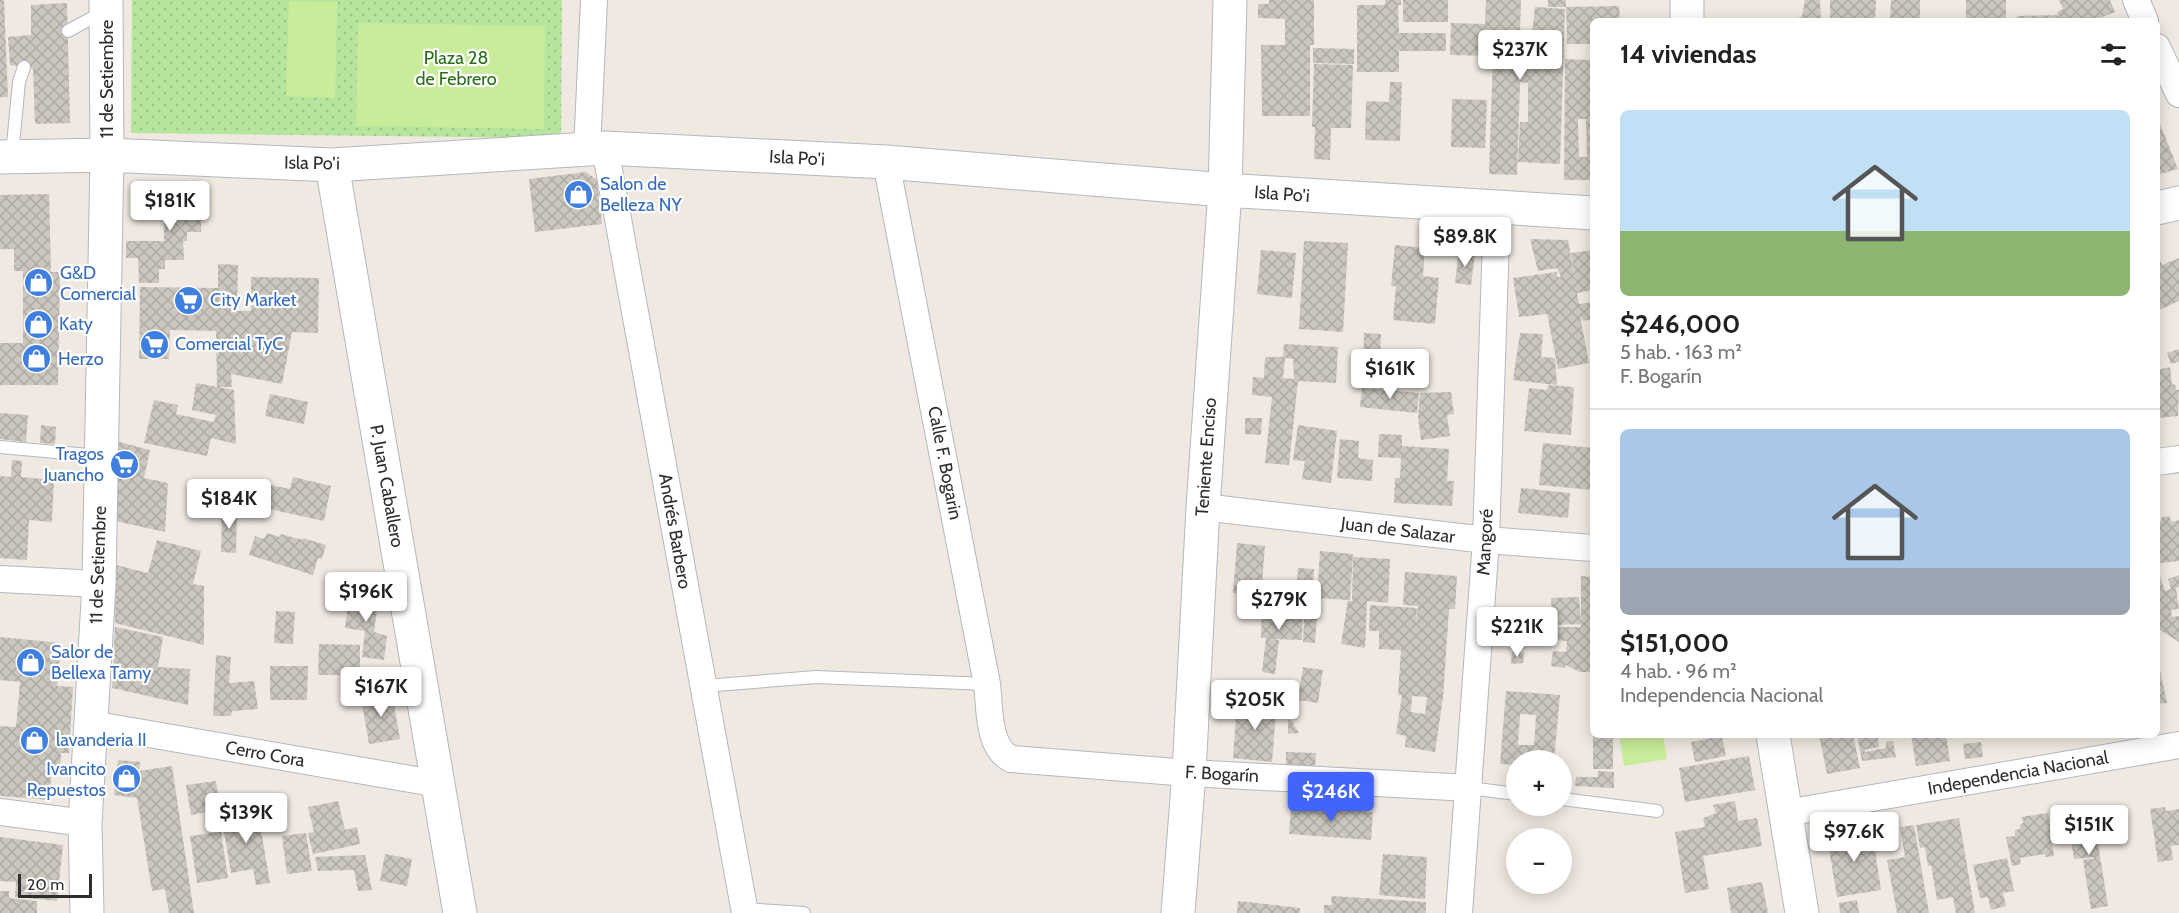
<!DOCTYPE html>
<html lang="es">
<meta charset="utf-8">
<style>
:root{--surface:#fff;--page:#f2f2f2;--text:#222;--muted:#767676;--line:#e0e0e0;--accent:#4264fb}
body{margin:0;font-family:Cabin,sans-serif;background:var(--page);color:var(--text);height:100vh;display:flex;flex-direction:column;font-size:22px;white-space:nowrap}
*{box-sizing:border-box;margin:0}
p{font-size:20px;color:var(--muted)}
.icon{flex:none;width:33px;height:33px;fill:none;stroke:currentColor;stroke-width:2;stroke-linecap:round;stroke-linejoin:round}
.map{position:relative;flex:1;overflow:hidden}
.panel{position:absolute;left:1590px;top:18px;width:570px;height:720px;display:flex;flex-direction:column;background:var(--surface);border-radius:9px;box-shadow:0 3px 15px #0003}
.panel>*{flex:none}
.controls{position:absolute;left:1506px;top:750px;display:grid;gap:12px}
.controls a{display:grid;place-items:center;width:66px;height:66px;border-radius:50%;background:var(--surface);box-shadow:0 3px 15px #0003;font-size:30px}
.scale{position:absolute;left:18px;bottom:15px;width:74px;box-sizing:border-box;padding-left:6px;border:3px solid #2e2e2e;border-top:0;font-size:16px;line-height:21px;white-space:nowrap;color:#2e2e2e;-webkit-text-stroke:4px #fff;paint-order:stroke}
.price{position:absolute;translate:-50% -51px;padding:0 14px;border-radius:6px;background:#fff;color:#222;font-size:20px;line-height:39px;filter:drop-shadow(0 2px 3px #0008)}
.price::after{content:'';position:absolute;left:50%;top:36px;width:18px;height:14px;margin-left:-9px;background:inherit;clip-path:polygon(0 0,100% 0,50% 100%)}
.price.selected{background:var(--accent);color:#fff}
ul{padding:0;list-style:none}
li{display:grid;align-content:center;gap:12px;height:318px;padding:0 30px}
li+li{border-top:2px solid var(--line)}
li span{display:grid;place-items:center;height:186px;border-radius:9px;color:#555}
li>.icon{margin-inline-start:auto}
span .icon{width:108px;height:108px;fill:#fffc;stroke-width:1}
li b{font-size:26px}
h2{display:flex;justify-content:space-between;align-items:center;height:72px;padding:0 30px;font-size:26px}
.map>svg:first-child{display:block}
.park{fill:url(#park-dots)}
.pitch{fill:#c9ec9a}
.building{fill:url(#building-cross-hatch);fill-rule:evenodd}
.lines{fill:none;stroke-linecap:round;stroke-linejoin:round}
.lane-casing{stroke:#b4b7c1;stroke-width:14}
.street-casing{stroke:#b4b7c1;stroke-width:28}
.secondary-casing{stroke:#b4b7c1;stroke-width:35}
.lane{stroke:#fff;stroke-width:12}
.street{stroke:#fff;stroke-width:26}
.secondary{stroke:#fff;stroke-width:33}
.labels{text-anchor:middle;stroke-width:4.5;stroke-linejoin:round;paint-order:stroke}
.park-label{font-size:18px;fill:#2c6e1b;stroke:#fff}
.street-label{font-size:18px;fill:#2e2e2e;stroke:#fff}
.shop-label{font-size:18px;fill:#366cbe;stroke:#fff;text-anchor:start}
</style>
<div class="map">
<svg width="2179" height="913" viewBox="0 0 2179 913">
<defs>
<pattern id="park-dots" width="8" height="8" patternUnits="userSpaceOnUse" patternTransform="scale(1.5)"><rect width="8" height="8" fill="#b6e59e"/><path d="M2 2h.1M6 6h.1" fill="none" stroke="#9dc588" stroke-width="1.8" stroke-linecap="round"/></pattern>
<pattern id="building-cross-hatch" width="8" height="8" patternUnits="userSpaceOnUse" patternTransform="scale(1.5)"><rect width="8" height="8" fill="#cbc7bf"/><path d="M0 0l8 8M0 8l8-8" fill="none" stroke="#afaba4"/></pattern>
</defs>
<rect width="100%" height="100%" fill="#efe9e1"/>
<path class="park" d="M132 0H562L561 138 131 133Z"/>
<path class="pitch" d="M289 1 337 2 335 98 286 96Z
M358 23 545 26 544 129 356 126Z
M1619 735H1663L1667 759 1624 766Z"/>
<path class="building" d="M0 0H4L8 97H0Z
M1269 0H1314V45H1310V116H1262L1261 45H1285V19L1258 18V4H1269Z
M1385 0H1401V5H1398L1399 33H1446V51H1399V72H1357V5H1385Z
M1403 0H1448V22H1403Z
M1486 0H1521L1520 34H1532L1535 7 1565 9 1560 164 1518 162 1520 122H1528V83L1520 82 1517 175 1489 174 1493 56 1450 55 1451 23 1485 24Z
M1548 0H1566V7H1548Z
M1805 0H1820L1821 21H1774V19H1796L1802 16Z
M1830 0H1876L1875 21H1830Z
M1891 0H1920V21H1890Z
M1966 0H2006V21H1966Z
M2059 0H2110L2115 12 2093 21H2059L2057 12 2063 9Z
M67 3 70 123 35 124 33 68 10 65 8 37 31 35V5Z
M1619 6 1620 21H1593V44H1567L1566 7Z
M2058 15 2057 21H2018L2017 16Z
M1313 48 1354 49V64L1313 63Z
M1565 59 1593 60V180H1564ZM1578 119H1586L1587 157H1579Z
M1314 64 1353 65 1351 128H1331L1330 160 1314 159 1315 127H1312Z
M1390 82H1402L1400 141 1365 140 1366 101 1389 102Z
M1452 99 1487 100 1485 148 1451 147Z
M2160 124 2178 169 2157 175V125Z
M586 172 597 180 602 224 535 232 529 179Z
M165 184 188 185V188H205V215H201V232H187V241H183L184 260H165V269H159V283H139L138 258H126V241H164Z
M49 194 51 272H60L58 385H0V343H23V271H14V249H0V195Z
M1530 239 1568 240 1577 290 1571 253 1593 250V290L1577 293 1579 304 1593 302V319L1583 321 1580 316 1589 363 1558 369 1547 314 1519 317 1513 278 1557 272V277H1561L1557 268 1538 271Z
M1304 241 1348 243 1343 332 1299 329Z
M1395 245 1425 248 1423 276 1439 278 1435 324 1393 320 1396 286H1391Z
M1261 250 1296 253 1292 298 1257 294Z
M1459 251 1475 253 1471 285 1455 283Z
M2157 253 2162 265 2179 258V301L2157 311Z
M218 264 238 265 237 311H251V277L319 278 318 333 292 332 282 384 231 374 232 387H217L216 331 170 330 169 359H139L140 287 218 288Z
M1364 333 1381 334 1380 362H1363Z
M1520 333 1543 334 1541 357 1555 358 1557 385 1513 380Z
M1284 344 1338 347 1336 383 1298 381 1289 465 1265 463 1272 397 1252 395 1253 377 1264 378 1265 357H1283ZM1285 358 1293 359 1294 379 1283 378Z
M2179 349V362L2171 364 2167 353Z
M2170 367 2172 385 2175 384 2176 390H2179L2178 416 2158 418 2157 370Z
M1367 368 1421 373 1419 388 1367 386Z
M196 383 234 390 236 444 211 438 207 456 144 443 154 400 178 405 176 414 214 422 216 415 192 410Z
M1548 385 1574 387 1571 435 1524 431 1529 388 1547 390Z
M1362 388 1419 393 1417 413 1360 407Z
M1451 392 1454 414 1447 415 1450 436 1421 440 1418 418 1420 393Z
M270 394 308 402 304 424 265 416Z
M0 413 28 415 26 442 0 439Z
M1245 418H1262L1261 435 1245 434Z
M41 425 56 427 55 444 40 443Z
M1298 425 1337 431 1331 483 1302 479 1305 461 1293 460Z
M1379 434 1402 435V446L1449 449 1447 481H1454L1452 506 1394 503 1395 478H1400L1401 458 1378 457Z
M1340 439 1359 441 1358 458 1373 460 1372 481 1337 478Z
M116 441 150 450 144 478 168 483 165 532 115 521Z
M1543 443 1593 448V490L1539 485Z
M12 460 22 461 21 477 54 480 52 522 29 520 27 560 0 558V476L11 477Z
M293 477 331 486 324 521 265 508 270 485 290 489Z
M1521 488 1570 493 1568 518 1518 513Z
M222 508H237L236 553 221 552Z
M2169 516 2172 522 2179 520V561L2160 563 2159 557H2157V530L2162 517Z
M267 533 280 537 281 534 303 540V538L326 545 322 559 318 558 313 575 249 555 255 536 264 539Z
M157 540 201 551 193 584 204 586V645L115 623 116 565 148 573Z
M1237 543 1265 546 1261 595 1233 593Z
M1320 551 1353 554 1350 601 1348 600 1352 601 1353 557 1390 559 1388 603 1367 601 1365 648 1341 644 1348 600 1317 598Z
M1298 568 1314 569 1313 599 1296 598Z
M1405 572 1457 576 1455 609H1449L1443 698 1435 752 1405 747 1406 736 1396 734 1402 695H1398L1401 650 1379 649V631H1369L1370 605 1417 608 1416 626 1418 606 1403 605ZM1412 696 1427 697 1425 714 1411 712Z
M2179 575V587L2176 588 2179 609 2171 610 2172 617 2179 616V642L2157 628V616L2160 611H2157V577L2160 576 2165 591 2171 589 2168 579Z
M1581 576 1593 577V672H1580L1565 665V668L1551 666 1553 651 1566 652 1567 641 1553 640 1554 627H1581Z
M350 591 379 595 374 632 387 636 384 660 362 657 365 631 345 628Z
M1579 597 1581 624 1552 625 1551 598Z
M1305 601 1318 602 1315 643 1303 642Z
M1262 606 1303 608 1302 640 1270 639 1279 640 1275 674 1262 672 1266 638H1261Z
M276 611 295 612 293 644 274 643Z
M115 627 163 637 158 667 190 669 188 705 112 688Z
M0 637 61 643 57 686 73 687 69 753H61L60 774 51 773 50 800 0 796V726L16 727 20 682 0 680Z
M319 644 360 645V675H318Z
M1512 652 1524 653 1523 663 1511 664Z
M216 655 231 657 229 683 254 681 258 709 232 711 231 716H213Z
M2157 656 2167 703 2157 704Z
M270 666H308L307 700H270Z
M1303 667 1323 670 1318 703 1298 700Z
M1248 690 1263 691 1261 711 1276 712 1272 762 1233 758 1236 717 1246 718Z
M1506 691 1560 695 1554 760H1516V765L1500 764ZM1520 714 1536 715 1534 745H1518Z
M392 692 400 739 369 744 361 697Z
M1288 720 1292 721 1299 733 1288 734Z
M1593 735H1613V769H1593Z
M1819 735H1853L1860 768 1827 774Z
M1857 735H1888L1878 738 1879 747 1864 750 1865 752 1886 748V742L1893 741 1896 757 1862 761Z
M1911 735H1946L1950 761 1916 766Z
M1722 736 1726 756 1695 762 1691 742Z
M1981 742 1983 757 1965 759 1963 744Z
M1286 752 1316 753 1315 767 1286 766Z
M1749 756 1755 790 1685 802 1679 768Z
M118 760 140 762 139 771 172 766 194 913H169L165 889 152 891 137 798 114 795Z
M1598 771 1614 772V788L1575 786 1576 777H1598Z
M216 781 220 810 191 815 186 785Z
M338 801 345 830 357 827 360 844 313 854 308 833 314 832 308 807Z
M1735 801 1738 821 1757 818 1762 846 1703 856 1709 889 1685 893 1675 832 1705 827 1703 818 1716 813 1713 805Z
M257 807 270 883 256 885 253 869 231 873 221 814Z
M1291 807 1373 812 1371 840 1289 834Z
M2165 807 2166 811 2179 809V845L2171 846 2173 860 2158 862 2150 809Z
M2093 812 2108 906 2091 909 2083 860 2094 859V857L2074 859 2067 816Z
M2048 813 2054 856 2045 857V854L2020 858 2021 864 2012 866 2006 837 2015 836V830L2020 829V825L2024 822 2021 817Z
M1959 818 1975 913H1956L1953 897 1937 900 1931 865 1928 866 1925 847 1920 848 1916 825Z
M1914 825 1929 913H1897L1887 860 1905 857 1900 827Z
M1872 830 1881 890 1837 897 1827 837Z
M221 832 228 878 197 883 190 836Z
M306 833 312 871 287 874 282 836Z
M0 837 63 845 57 901 15 897 16 882 0 881Z
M385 854 412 859 407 886 380 881Z
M1383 854 1427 857 1425 899 1379 895Z
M365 855 372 890 358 891 354 870 318 871 315 857Z
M2007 858 2014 891 2003 893 2006 906 1991 910 1988 897 1980 898 1973 865Z
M1762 882 1768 913H1731L1727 888Z
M0 891H9V898L37 901V913H0Z
M1331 896 1426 902V913H1324V905H1332Z
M1857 900 1859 913H1840L1839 903Z
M1238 901 1300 908V913H1237Z"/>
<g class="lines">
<defs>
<path id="lane" d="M68 31 103 12
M12 155 19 82 24 67
M0 447 100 456
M704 686 816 677 987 684
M1469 788 1516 794
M1562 799 1657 811
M744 909 804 913"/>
<path id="street" d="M2136 0 2145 21
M2157 47 2179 94
M605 148 745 913
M587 150 594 0
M886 162 987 684C990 707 987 747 1011 759L1189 773 1469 788
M2157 462 2179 459
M1203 507 1486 540 1593 548
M0 579 99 584
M91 724 439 784
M0 812 85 823
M1786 813 2179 745
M1459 913 1486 540 1497 207"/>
<path id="secondary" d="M1687 0V21
M0 157 107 155 332 165 605 148 886 162 1225 190 1593 213
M332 165 460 913
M2157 208 2179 203
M1773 735 1802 913
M87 913 85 823 99 584 107 155 106 0
M1178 913 1189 773 1203 507 1225 190 1230 0"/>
</defs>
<use href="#lane" class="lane-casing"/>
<use href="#street" class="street-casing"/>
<use href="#secondary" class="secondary-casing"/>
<use href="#lane" class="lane"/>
<use href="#street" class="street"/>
<use href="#secondary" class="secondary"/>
</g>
<defs>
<symbol id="shop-disc" viewBox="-11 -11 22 22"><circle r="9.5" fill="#3f7fe0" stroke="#fff"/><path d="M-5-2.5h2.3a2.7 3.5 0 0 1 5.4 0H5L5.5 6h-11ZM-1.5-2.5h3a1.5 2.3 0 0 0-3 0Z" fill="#fff"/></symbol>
<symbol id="supermarket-disc" viewBox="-11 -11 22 22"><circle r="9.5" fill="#3f7fe0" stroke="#fff"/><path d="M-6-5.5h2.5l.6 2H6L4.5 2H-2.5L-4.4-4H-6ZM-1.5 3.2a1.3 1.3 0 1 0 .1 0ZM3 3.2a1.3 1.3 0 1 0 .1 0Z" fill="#fff"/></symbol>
</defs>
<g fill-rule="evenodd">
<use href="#shop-disc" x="562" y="178" width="33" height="33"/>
<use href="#shop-disc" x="22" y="266" width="33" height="33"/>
<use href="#supermarket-disc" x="172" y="284" width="33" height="33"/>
<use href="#shop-disc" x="22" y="308" width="33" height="33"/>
<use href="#supermarket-disc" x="138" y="328" width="33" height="33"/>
<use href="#shop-disc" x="20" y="342" width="33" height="33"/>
<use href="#supermarket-disc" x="108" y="448" width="33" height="33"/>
<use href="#shop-disc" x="14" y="646" width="33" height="33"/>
<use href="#shop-disc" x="18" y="724" width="33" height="33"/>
<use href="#shop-disc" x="110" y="762" width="33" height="33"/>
</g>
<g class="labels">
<g class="park-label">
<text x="456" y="64">Plaza 28<tspan x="456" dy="21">de Febrero</tspan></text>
</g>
<g class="street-label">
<text transform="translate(107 79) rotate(-90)" y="6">11 de Setiembre</text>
<text transform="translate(797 158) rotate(3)" y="6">Isla Po'i</text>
<text transform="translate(312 163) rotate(1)" y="6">Isla Po'i</text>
<text transform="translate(1282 194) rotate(4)" y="6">Isla Po'i</text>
<text transform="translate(1206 457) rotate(-86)" y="6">Teniente Enciso</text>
<text transform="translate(945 463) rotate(79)" y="6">Calle F. Bogarin</text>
<text transform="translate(387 486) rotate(80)" y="6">P. Juan Caballero</text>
<text transform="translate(1398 530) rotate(7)" y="6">Juan de Salazar</text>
<text transform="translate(675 531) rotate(80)" y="6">Andrés Barbero</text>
<text transform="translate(1485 542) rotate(-87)" y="6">Mangoré</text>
<text transform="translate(98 565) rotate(-88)" y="6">11 de Setiembre</text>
<text transform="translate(265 754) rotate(10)" y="6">Cerro Cora</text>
<text transform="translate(2018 773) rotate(-10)" y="6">Independencia Nacional</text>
<text transform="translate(1222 774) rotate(3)" y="6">F. Bogarín</text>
</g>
<g class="shop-label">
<text x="600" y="190">Salon de<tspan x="600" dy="21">Belleza NY</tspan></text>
<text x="60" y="279">G&amp;D<tspan x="60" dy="21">Comercial</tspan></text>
<text x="210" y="306">City Market</text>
<text x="59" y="330">Katy</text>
<text x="175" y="350">Comercial TyC</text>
<text x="58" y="365">Herzo</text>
<text x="104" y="460" text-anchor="end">Tragos<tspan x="104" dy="21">Juancho</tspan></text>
<text x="51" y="658">Salor de<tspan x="51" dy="21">Bellexa Tamy</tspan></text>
<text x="56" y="746">lavanderia II</text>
<text x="106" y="775" text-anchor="end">Ivancito<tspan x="106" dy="21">Repuestos</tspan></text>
</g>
</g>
</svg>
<div class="controls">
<a>+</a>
<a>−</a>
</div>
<div class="scale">20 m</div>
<b class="price" style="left:1520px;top:81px">$237K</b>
<b class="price" style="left:170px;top:232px">$181K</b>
<b class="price" style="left:1465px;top:268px">$89.8K</b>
<b class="price" style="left:1390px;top:400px">$161K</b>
<b class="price" style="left:229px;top:530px">$184K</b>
<b class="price" style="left:366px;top:623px">$196K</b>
<b class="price" style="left:1279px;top:631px">$279K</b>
<b class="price" style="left:1517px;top:658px">$221K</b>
<b class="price" style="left:381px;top:718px">$167K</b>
<b class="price" style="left:1255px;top:731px">$205K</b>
<b class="price selected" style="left:1331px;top:823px">$246K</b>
<b class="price" style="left:246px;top:844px">$139K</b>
<b class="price" style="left:2089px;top:856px">$151K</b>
<b class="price" style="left:1854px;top:863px">$97.6K</b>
<section class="panel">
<h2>14 viviendas<svg class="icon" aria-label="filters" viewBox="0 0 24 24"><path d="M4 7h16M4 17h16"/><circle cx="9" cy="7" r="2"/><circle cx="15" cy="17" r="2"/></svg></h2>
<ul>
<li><span style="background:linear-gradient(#bfe0f5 65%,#8fb573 0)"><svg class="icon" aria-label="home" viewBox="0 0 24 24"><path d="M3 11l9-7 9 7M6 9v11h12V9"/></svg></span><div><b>$246,000</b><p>5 hab. · 163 m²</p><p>F. Bogarín</p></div></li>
<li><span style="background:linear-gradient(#a9c7e8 75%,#9aa5b1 0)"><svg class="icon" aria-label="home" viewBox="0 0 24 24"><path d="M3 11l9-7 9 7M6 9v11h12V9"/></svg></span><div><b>$151,000</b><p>4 hab. · 96 m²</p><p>Independencia Nacional</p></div></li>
</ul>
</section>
</div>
